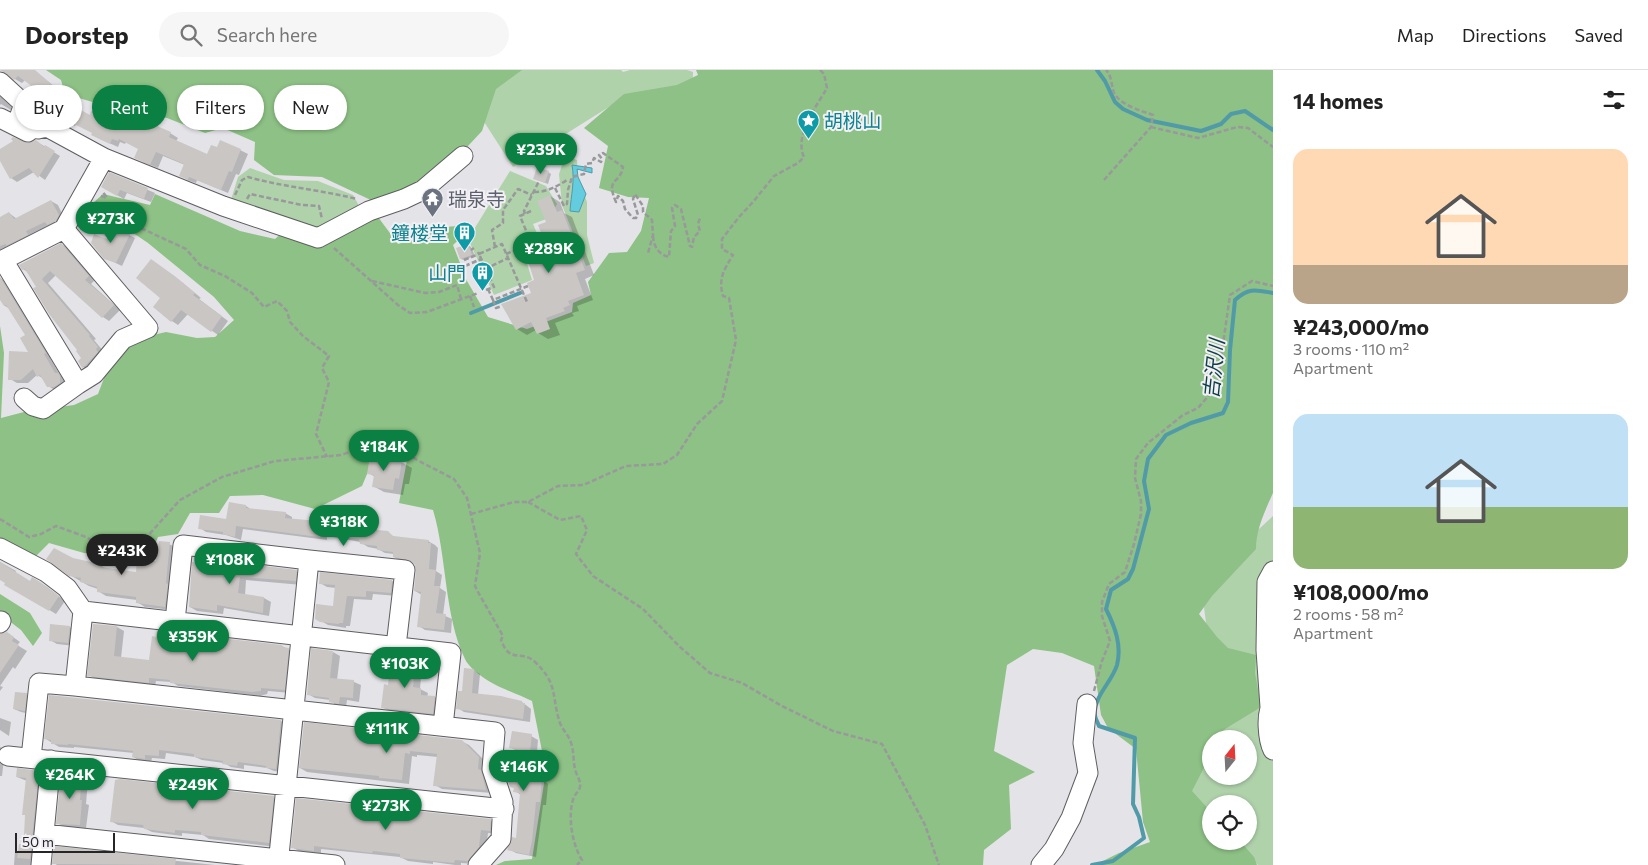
<!DOCTYPE html>
<meta charset="utf-8">
<style>
:root{--surface:#fff;--page:#f6f6f6;--text:#222;--muted:#767676;--line:#e0e0e0;--accent:#0b8043}
body{margin:0;font-family:Commissioner,"Noto Sans JP",sans-serif;background:var(--page);color:var(--text);height:100vh;display:flex;flex-direction:column;font-size:19px;white-space:nowrap}
*{box-sizing:border-box;margin:0}
p{font-size:16px;color:var(--muted)}
.icon{flex:none;width:28px;height:28px;fill:none;stroke:currentColor;stroke-width:2;stroke-linecap:round;stroke-linejoin:round}
.map{position:relative;flex:1;overflow:hidden}
.sheet{display:flex;flex-direction:column;background:var(--surface);width:375px}
.sheet>*{flex:none}
.hud{position:absolute;left:15px;top:15px;width:475px;height:45px;display:flex;gap:10px}
.needle{width:32px;rotate:18deg}
.buttons{position:absolute;left:1202px;top:660px;display:grid;gap:10px}
.buttons a{display:grid;place-items:center;width:55px;height:55px;border-radius:50%;background:var(--surface);box-shadow:0 1px 4px #0004;font-size:25px}
.scale{position:absolute;left:15px;bottom:12px;width:100px;box-sizing:border-box;padding-left:5px;border:2px solid #262527;border-top:0;font-size:14px;line-height:18px;white-space:nowrap;color:#262527;-webkit-text-stroke:4px #f2f0f4;paint-order:stroke}
.price{position:absolute;translate:-50% -42px;padding:0 11px;border-radius:18px;background:var(--accent);color:#fff;font-size:16px;line-height:32px;filter:drop-shadow(0 1px 2px #0008)}
.price::after{content:'';position:absolute;left:50%;top:30px;width:15px;height:11px;margin-left:-8px;background:inherit;clip-path:polygon(0 0,100% 0,50% 100%)}
.price.selected{background:#222;color:#fff}
ul{padding:0;list-style:none}
li{display:grid;align-content:center;gap:10px;height:265px;padding:0 20px}
li span{display:grid;place-items:center;height:155px;border-radius:15px;color:#555}
li>.icon{margin-inline-start:auto}
span .icon{width:90px;height:90px;fill:#fffc;stroke-width:1}
li b{font-size:21px}
h2{display:flex;justify-content:space-between;align-items:center;height:60px;padding:0 20px;font-size:21px}
.tag{padding:0 18px;border-radius:22px;background:var(--surface);box-shadow:0 1px 4px #0004;font-size:18px;line-height:45px}
.tag.selected{background:var(--accent);color:#fff}
header{display:flex;align-items:center;gap:30px;box-sizing:border-box;height:70px;padding:0 25px;background:var(--surface);border-bottom:1px solid var(--line)}
header strong{font-size:24px}
nav{display:flex;gap:28px;margin-inline-start:auto;font-size:18px}
.search{width:350px;height:45px;background:var(--page);display:flex;align-items:center;gap:12px;box-sizing:border-box;padding:0 18px;border-radius:28px;color:var(--muted);font-size:19px}
main{display:flex;flex:1;min-height:0}
.map>svg:first-child{display:block}
.green{fill:#afd2aa;fill-rule:evenodd}
.forest{fill:#8dc185}
.water{fill:#63ccdf;stroke:#519aa8}
.shadow{fill:#0003}
.lines{fill:none;stroke-linecap:round;stroke-linejoin:round}
.stream{stroke:#519aa8;stroke-width:4}
.building{fill:#cac6c3}
.minor-casing{stroke:#5f5d61;stroke-width:21}
.path{stroke:#99989b;stroke-width:2.5;stroke-dasharray:5 2.5;stroke-linecap:butt}
.minor{stroke:#fff;stroke-width:19}
.labels{text-anchor:middle;stroke-width:4;stroke-linejoin:round;paint-order:stroke}
.culture-label{font-size:19px;fill:#0d838f;stroke:#f2f0f4;text-anchor:end}
.worship-label{font-size:19px;fill:#5b616d;stroke:#f2f0f4;text-anchor:start}
.water-label{font-size:20px;font-style:italic;fill:#0d3f47;stroke:#f2f0f4}
</style>
<header>
<strong>Doorstep</strong>
<div class="search"><svg class="icon" aria-label="search" viewBox="0 0 24 24"><circle cx="10" cy="10" r="6"/><path d="M15 15l6 6"/></svg>Search here</div>
<nav><a>Map</a><a>Directions</a><a>Saved</a></nav>
</header>
<main>
<div class="map">
<svg width="1273" height="795" viewBox="0 0 1273 795">
<rect width="100%" height="100%" fill="#e4e3e7"/>
<path class="green" d="M510 0H621L623 2 630 0H687L693 2 692 27 612 35 513 97 472 33Z
M565 86 577 90 578 109 587 132V165L594 193 586 196 562 135 559 104Z
M250 98 284 110 318 111 353 125 362 141 314 164 230 133 238 107Z
M510 101 546 116 557 134 549 148 533 154 545 182 526 190 532 210 494 225 468 169Z
M1273 446V795H1258L1235 771H1249V734H1211V748L1183 719 1208 569 1204 537 1235 481ZM1211 669H1249V706H1211Z"/>
<path class="forest" d="M46 0H522L496 19 482 61 468 76 435 102 406 118 375 132 322 107 274 105 254 90 255 72 223 58 205 63 167 48 96 33 65 24 61 10Z
M696 0H1273V423C1265 441 1256 459 1256 479L1212 526 1199 544 1217 567 1228 578 1256 585 1255 603 1261 637 1225 659 1220 669H1211V684L1192 721 1211 742V771H1240L1254 787 1257 795H1095L1119 783 1150 772 1143 752 1136 679 1108 658 1101 645 1094 596 1062 583 1033 579 1007 595 994 681 1035 702 1009 715 1011 759 984 780 983 795H496L505 791 532 789 546 701 532 631C518 624 496 617 484 608 478 604 468 596 465 589 444 546 447 486 433 440L399 433 407 390 375 385 362 416 315 439 263 425 230 426 219 443H190L178 464 158 467 151 484 84 483 49 473 36 486 8 473 0 478V256L4 283 1 348 24 342 74 335 98 324 114 282 140 268 166 262 197 268 215 267 234 250 214 227 148 173 108 146 93 133 103 124 150 135 155 124 240 161 275 169 284 161 336 166 378 147 398 174 419 168 443 157 459 156 465 164 453 175 467 211 488 247 527 259 572 242 573 233 591 225 588 212 609 183 627 182 641 161 649 128 628 127 599 118 608 76 584 58 624 24 677 15 698 5Z
M0 524 30 543 42 563 33 576 21 560 0 544Z"/>
<path class="water" d="M572 95 592 98V103L577 99 578 107 586 124 579 142 570 141C571 125 575 111 572 95Z"/>
<path class="shadow" d="M6 0H34L65 25 60 30 90 47 130 57 170 63 178 68 176 71 208 85 240 80 248 84 239 105 236 104 228 123 197 110 196 113 187 110 185 95 163 86 158 98 143 92 140 79 126 72 125 74 120 72 118 77 100 69 94 63 76 54 75 56 53 44 48 50 34 42 38 20 25 10 22 13 15 9Z
M0 26 13 38 11 40 1 34 0 35Z
M36 71 60 86 45 110 34 102 17 112 11 108 0 89V80L28 75Z
M548 102 551 104 548 114 538 110Z
M110 104 155 123 151 132 127 123 124 129 102 117Z
M550 126 560 132 564 143 572 147 594 205 585 209 593 230 577 236 579 241 572 243 574 246 555 253 560 265 548 269 538 263 536 260 527 265 517 259 533 224 536 210 551 185 548 152Z
M51 131 58 135 65 150 0 181V149L9 143 17 149Z
M129 165 135 168 122 196 105 188 108 171Z
M61 174 68 178 95 210 91 214 120 240 109 251 103 247 56 205 48 213 96 269 94 270 104 282 89 301 83 297V289L79 280 29 203 23 199Z
M468 175 471 177 475 186 464 190 461 189Z
M158 195 183 213 201 228 199 229 228 251 218 265 188 244 178 255 172 251 162 228Z
M0 208 7 212 52 287 50 288 60 305 67 311 55 320 48 316 44 309 37 305 28 313H17L10 309 30 283 27 266 10 239 5 236 0 228Z
M401 392 412 398 409 414H405L403 425 384 422 373 416 375 407 369 403Z
M246 436 252 440 285 443 292 447V450L353 455 357 458 387 463 395 467 428 471 435 475 438 478 436 501 442 505 440 518 446 522 443 545 452 549 451 563 425 560 419 556 422 525 415 521 417 501 415 493 401 491 394 487V484L385 483 378 479 368 477 360 472 327 466V470L243 459 241 470 226 465 206 462 200 458 227 450Z
M169 474 177 478 173 540 145 537 137 532V530L106 526 98 521V519L89 516 70 505 73 490 100 495 108 500 137 504 158 492Z
M0 492 16 501 15 503 30 512 32 509 47 517 65 531 56 544 6 514 7 513 0 507Z
M232 498 296 501 303 505 302 515 246 510 245 526 264 528 271 532 269 546 224 538 223 544 197 541 190 537Z
M321 504 392 511 399 515 398 526 373 524 372 530 354 529 350 556H346V558L328 555 316 548 334 537 336 518 327 517 320 513Z
M70 557 77 561 75 576 57 574 50 570Z
M117 557 124 561 121 588 150 591 282 576 295 583 291 623 268 621 267 624 260 626 178 616 172 612 156 611 155 616 96 609 89 605Z
M0 565 13 567 20 572 17 575 27 581 15 599 13 597 0 616 3 617 0 621Z
M333 582 340 586 337 610 354 612 361 615 359 632 347 630 346 637 337 636 330 630 315 628 308 624Z
M415 591 422 595 420 619 428 623 427 627H435L441 631 440 647 389 641 382 637 389 616Z
M473 600 480 604 478 625 522 632 531 639 530 652 464 642 458 638Z
M26 624 33 628 31 644 21 642 14 639Z
M50 626 281 651 288 655 283 702 274 701 267 698 244 695V699L231 697 224 693 202 690 195 687 166 683 165 689 152 688 151 692 140 691 133 687 134 683 74 677V678L59 677 46 669Z
M0 648 11 652 9 666 0 660Z
M531 666 538 670 536 693 544 697 543 710 548 714 546 735H543L536 787 516 783 509 779 517 770 521 725 515 721V719L511 716 515 705 519 682 510 677Z
M461 671 469 675 486 692 492 723 442 719 435 715 438 687 417 685V687L412 686 409 714 307 702 300 698Z
M0 677 5 680 2 706H0Z
M38 702 45 706 37 795H14L15 781H19L25 766 27 711 17 707Z
M81 706 88 710 86 734 89 735 86 758 64 757 58 753Z
M273 727 280 731 276 777 209 769 203 765 182 763V766L152 762 144 758 118 755 111 751Z
M490 750 497 754V764L488 763 486 781 475 794 461 793V795H455L433 792V794L408 791 400 787 321 779V784L299 781 292 777Z
M55 778 215 795H57L54 793Z"/>
<g class="lines">
<path class="stream" d="M1097 0 1105 11 1115 32 1123 39 1147 50 1201 61 1221 54 1231 44 1245 41 1273 60
M471 243 520 223
M1092 795 1113 791 1144 768 1139 747 1133 734 1135 668 1099 656C1098 653 1095 648 1095 645 1093 627 1112 612 1117 595 1122 575 1115 557 1106 539L1111 520 1128 509 1133 499 1149 439 1144 411 1148 389 1166 365 1191 353 1223 343 1228 332 1230 280 1235 230C1249 217 1256 220 1273 223"/>
</g>
<path class="building" d="M0 0H35L58 20 53 25 90 45 91 41 114 51 115 49 130 55 132 50 149 58 150 53 171 62 169 67 207 84 211 75 217 77 220 70 241 79 232 102 229 101 221 120 189 107 188 110 179 106 184 94 156 82 150 95 134 88 138 79 119 69 118 71 112 69 110 74 91 65 92 63 68 51 67 53 45 41 40 47 33 43 35 32 32 26 37 20 18 6 14 10Z
M13 67 28 73 36 70 44 77 45 75 55 81 38 108 29 98 10 109 0 91V79L13 71 11 69Z
M537 97 549 101 545 113 533 109Z
M109 102 148 118 144 129 120 120 117 126 101 117Z
M550 125 557 142 562 140 585 200 576 203 584 225 568 231 570 235 563 238 565 241 546 248 550 259 537 264 531 252 516 260 501 234 531 223 527 213 534 210 528 191 549 184 538 155 546 152 537 131Z
M51 130 59 145 56 151 47 155 45 152 26 161 28 165 6 176V174L0 176V147L9 142 14 149Z
M114 156 130 164 116 193 104 189 91 173 94 164 107 169Z
M61 173 89 206 85 210 114 235 102 248 50 201 42 209 90 265 89 266 98 277 96 279 98 282 86 295 82 298 78 291 81 288 76 281 77 280 49 244 33 218 36 217 25 199 22 200 19 195Z
M468 174 472 185 460 189 456 178Z
M151 189 176 207 195 223 193 225 222 246 211 262 181 240 171 252 153 237 160 228 136 208Z
M0 207 46 283 44 284 55 303H58L60 306V313L54 317H47L40 305 37 307 33 299 21 310H8L9 281 28 282 20 268 25 265 6 235 4 236 0 230Z
M370 386 402 391 399 409 395 408 393 420 372 417 374 405 367 404Z
M229 432 246 435V438L286 442 285 448 329 452 330 450 354 454V456L377 459V460L388 461 393 466 429 470 428 473H431L429 499 436 500 434 516H440L436 543 446 544 444 560 417 557 421 522 414 521 416 501 415 495 411 491 393 487V482L377 480V476L360 474 359 469 321 463 320 467 311 466 236 456 235 467 223 464V462L198 459 200 445 226 449Z
M159 471 170 472 166 513 168 514 165 537 136 533V527L97 522V517L80 512 81 508 69 506 46 489 54 478 73 488 100 494V497L136 502 137 489 156 491Z
M0 492 30 511 32 507 40 512 59 526 49 541 4 515 5 513 0 510Z
M192 492 231 497V492L297 500 296 511 240 507 238 523 264 527 263 543 217 535V541L189 537Z
M320 502 392 510 391 523 366 521V527L347 526 343 553H339V554L320 552 315 549 316 534 333 536 335 515 319 514Z
M50 554 70 556 68 573 49 571Z
M93 554 117 556 114 586 149 590 152 566 156 567 157 561 282 575V577L289 578 285 620 261 618V621L252 622 170 613V610L149 608V613L87 606Z
M7 562 14 567 12 571 19 575 0 603V564Z
M311 578 333 581 330 608 354 610 353 628 340 627 339 634 329 632V628L307 625Z
M391 587 416 590 413 617 421 618V625L435 626 433 644 381 638 384 614 388 615Z
M464 598 474 599 472 623 501 626 522 631V633H525L523 649 456 639 458 621H462Z
M15 622 27 623 25 641 13 639Z
M49 625 281 650 276 699 266 698V696L260 695 238 692 237 696 222 694 223 691 194 687V684L159 680V686L145 685V689L132 687 133 681 68 674V675L51 674V670L44 669Z
M304 652 462 670 479 687 478 699 481 700 486 720 433 716 437 684 410 681V684L405 683 402 710 379 708V706L299 698Z
M512 661 532 664 529 691 538 692 536 706H539V709H542L540 732H536L532 771 529 785 507 780 512 767 516 768 520 723 513 722 514 718 510 717 506 705V703L514 704 518 680 509 678Z
M17 698 39 701 30 789 17 788 19 774H21V765H24L25 745H22L26 708 16 707Z
M61 703 82 705 80 730H82L80 755 56 754Z
M120 709 274 726 269 773 201 765V762L175 760V763L160 761 144 759 143 755 110 752 115 710Z
M296 728 491 749 490 761 481 760 479 777 468 791 455 790 454 793 400 788V784L373 781 372 783 314 776V781L291 778Z
M54 776 176 789 175 795 52 794Z"/>
<g class="lines">
<defs>
<path id="minor" d="M0 12 24 34 19 48 38 59 47 57 104 88 223 136 318 168 369 141 404 129 423 120 463 86
M0 48 28 62
M64 159 148 258 123 269 94 304 78 314 3 190Z
M64 159 104 88
M24 328 33 336 43 339 78 314
M0 478 46 502 67 518 83 541 75 616
M83 541 451 583 443 656
M175 551 183 475 309 490 405 500 396 576
M0 553 1 551
M1273 634C1265 642 1268 670 1273 680
M1270 637 1266 580 1267 512 1273 501
M8 686 504 739
M31 688 39 613 75 616 495 662 492 699 503 732 501 769 478 795
M44 764 335 795
M41 795 51 690
M278 795 309 490
M1041 795 1054 779 1071 748 1088 703 1083 673 1087 634"/>
</defs>
<use href="#minor" class="minor-casing"/>
<path class="path" d="M1151 57 1198 68 1237 57 1248 58 1273 77
M1104 110 1151 57 1153 45C1142 41 1120 35 1114 23 1111 15 1112 6 1106 0
M555 118 564 136 567 134 568 120 572 107 584 104 586 94 592 93 594 88 601 92 602 89 599 85 603 83 623 97C620 115 605 107 616 132L618 126 623 131 625 139 633 148H636L638 145 633 129 635 124 643 136V142L652 150 653 165 648 183
M534 122C547 122 556 117 567 110
M235 125 242 110 248 107C284 117 321 120 357 129
M101 126 107 128 103 122
M247 129 250 124 302 135 319 136 322 149
M96 132 103 138 117 147 186 179 200 195 225 206 252 223 264 237 277 231 287 241 290 252 303 266 329 286 322 298 329 312 316 364 327 387
M531 141 520 146 537 187
M525 144 524 141 539 111
M653 166C654 177 658 184 669 187L671 161 675 156 672 138 675 135 681 139 690 176 692 177 694 167 700 161 698 154 700 148
M495 177 492 160 503 153V140L518 119 532 125
M334 178 398 235 410 243 427 242 478 223
M471 180 474 178
M506 184 543 168
M535 184 545 179
M464 190 479 184 478 182
M465 196 481 189
M485 199 508 188
M372 211 425 223 439 222 457 215 461 229
M488 219 493 230 528 216
M486 220 494 217 479 184 502 174 527 232
M470 226 474 237
M493 230 496 238 502 236
M528 432 560 450 581 446 587 460 576 484 593 506 643 539 680 577 710 603 742 613 782 636 833 661 882 674 925 755 939 795
M471 444 514 432H528L558 416 583 415 626 396 663 394 677 385 697 354 722 331 736 270 729 228 723 226C718 208 724 200 733 185L722 179V169L739 147 753 132 774 106 798 93 804 87C794 65 816 37 827 18L824 4 820 0
M0 449 29 467 41 464 56 456 86 467 101 476H119L144 470 180 430 222 407 275 391 341 385 371 375 377 374 399 377 417 390 454 409 467 428 480 483 475 516 478 522 503 566 501 570C510 594 521 580 534 591 559 614 551 626 560 653 563 661 569 665 571 673 574 681 573 690 575 699 576 705 581 710 580 717 579 721 576 723 574 727 567 744 572 775 582 790L577 795
M1094 621 1102 591 1110 571 1102 546V532L1109 514 1125 502 1134 474 1141 444V431L1135 408 1136 389 1148 373 1183 345 1198 338 1217 316 1230 225 1252 211 1273 216"/>
<use href="#minor" class="minor"/>
</g>
<defs>
<symbol id="sight-pin" viewBox="-11 -11 22 30"><path d="M0 17L-7.5 6A9.5 9.5 0 1 1 7.5 6Z" fill="#0f9aa8" stroke="#f2f0f4"/><path d="M0-6L1.8-2.2L6-1.7L2.9 1.2L3.7 5.4L0 3.3L-3.7 5.4L-2.9 1.2L-6-1.7L-1.8-2.2Z" fill="#fff"/></symbol>
<symbol id="temple-pin" viewBox="-11 -11 22 30"><path d="M0 17L-7.5 6A9.5 9.5 0 1 1 7.5 6Z" fill="#6b7280" stroke="#f2f0f4"/><path d="M0-6L5-2H3V0L6.5 2.5H4V6H1.5V3h-3V6H-4V2.5H-6.5L-3 0V-2H-5Z" fill="#fff"/></symbol>
<symbol id="building-pin" viewBox="-11 -11 22 30"><path d="M0 17L-7.5 6A9.5 9.5 0 1 1 7.5 6Z" fill="#0f9aa8" stroke="#f2f0f4"/><path d="M-4-6H4V6H1V3H-1V6H-4ZM-2.5-4.3h1.7v1.8h-1.7ZM.8-4.3h1.7v1.8H.8ZM-2.5-1h1.7V.8h-1.7ZM.8-1h1.7V.8H.8Z" fill="#fff"/></symbol>
</defs>
<g fill-rule="evenodd">
<use href="#sight-pin" x="796" y="38" width="25" height="34"/>
<use href="#temple-pin" x="420" y="116" width="25" height="34"/>
<use href="#building-pin" x="452" y="150" width="25" height="34"/>
<use href="#building-pin" x="470" y="190" width="25" height="34"/>
</g>
<g class="labels">
<g class="culture-label">
<text x="824" y="58" text-anchor="start">胡桃山</text>
<text x="448" y="170">鐘楼堂</text>
<text x="466" y="210">山門</text>
</g>
<g class="worship-label">
<text x="448" y="136">瑞泉寺</text>
</g>
<g class="water-label">
<text transform="translate(1214 299) rotate(-84)" y="7">吉沢川</text>
</g>
</g>
</svg>
<div class="buttons">
<a><svg class="needle" viewBox="-14 -14 28 28"><path d="M0-13l5 13h-10z" fill="#e53935"/><path d="M0 13l5-13h-10z" fill="#767676"/></svg></a>
<a><svg class="icon" aria-label="locate" viewBox="0 0 24 24"><circle cx="12" cy="12" r="6"/><path d="M12 2v4M12 18v4M2 12h4M18 12h4"/></svg></a>
</div>
<div class="scale">50 m</div>
<b class="price" style="left:541px;top:105px">¥239K</b>
<b class="price" style="left:111px;top:174px">¥273K</b>
<b class="price" style="left:549px;top:204px">¥289K</b>
<b class="price" style="left:384px;top:402px">¥184K</b>
<b class="price" style="left:344px;top:477px">¥318K</b>
<b class="price selected" style="left:122px;top:506px">¥243K</b>
<b class="price" style="left:230px;top:515px">¥108K</b>
<b class="price" style="left:193px;top:592px">¥359K</b>
<b class="price" style="left:405px;top:619px">¥103K</b>
<b class="price" style="left:387px;top:684px">¥111K</b>
<b class="price" style="left:524px;top:722px">¥146K</b>
<b class="price" style="left:70px;top:730px">¥264K</b>
<b class="price" style="left:193px;top:740px">¥249K</b>
<b class="price" style="left:386px;top:761px">¥273K</b>
<div class="hud">
<a class="tag">Buy</a>
<a class="tag selected">Rent</a>
<a class="tag">Filters</a>
<a class="tag">New</a>
</div>
</div>
<section class="sheet">
<h2>14 homes<svg class="icon" aria-label="filters" viewBox="0 0 24 24"><path d="M4 7h16M4 17h16"/><circle cx="9" cy="7" r="2"/><circle cx="15" cy="17" r="2"/></svg></h2>
<ul>
<li><span style="background:linear-gradient(#ffd9b3 75%,#b9a48a 0)"><svg class="icon" aria-label="home" viewBox="0 0 24 24"><path d="M3 11l9-7 9 7M6 9v11h12V9"/></svg></span><div><b>¥243,000/mo</b><p>3 rooms · 110 m²</p><p>Apartment</p></div></li>
<li><span style="background:linear-gradient(#bfe0f5 60%,#8fb573 0)"><svg class="icon" aria-label="home" viewBox="0 0 24 24"><path d="M3 11l9-7 9 7M6 9v11h12V9"/></svg></span><div><b>¥108,000/mo</b><p>2 rooms · 58 m²</p><p>Apartment</p></div></li>
</ul>
</section>
</main>
